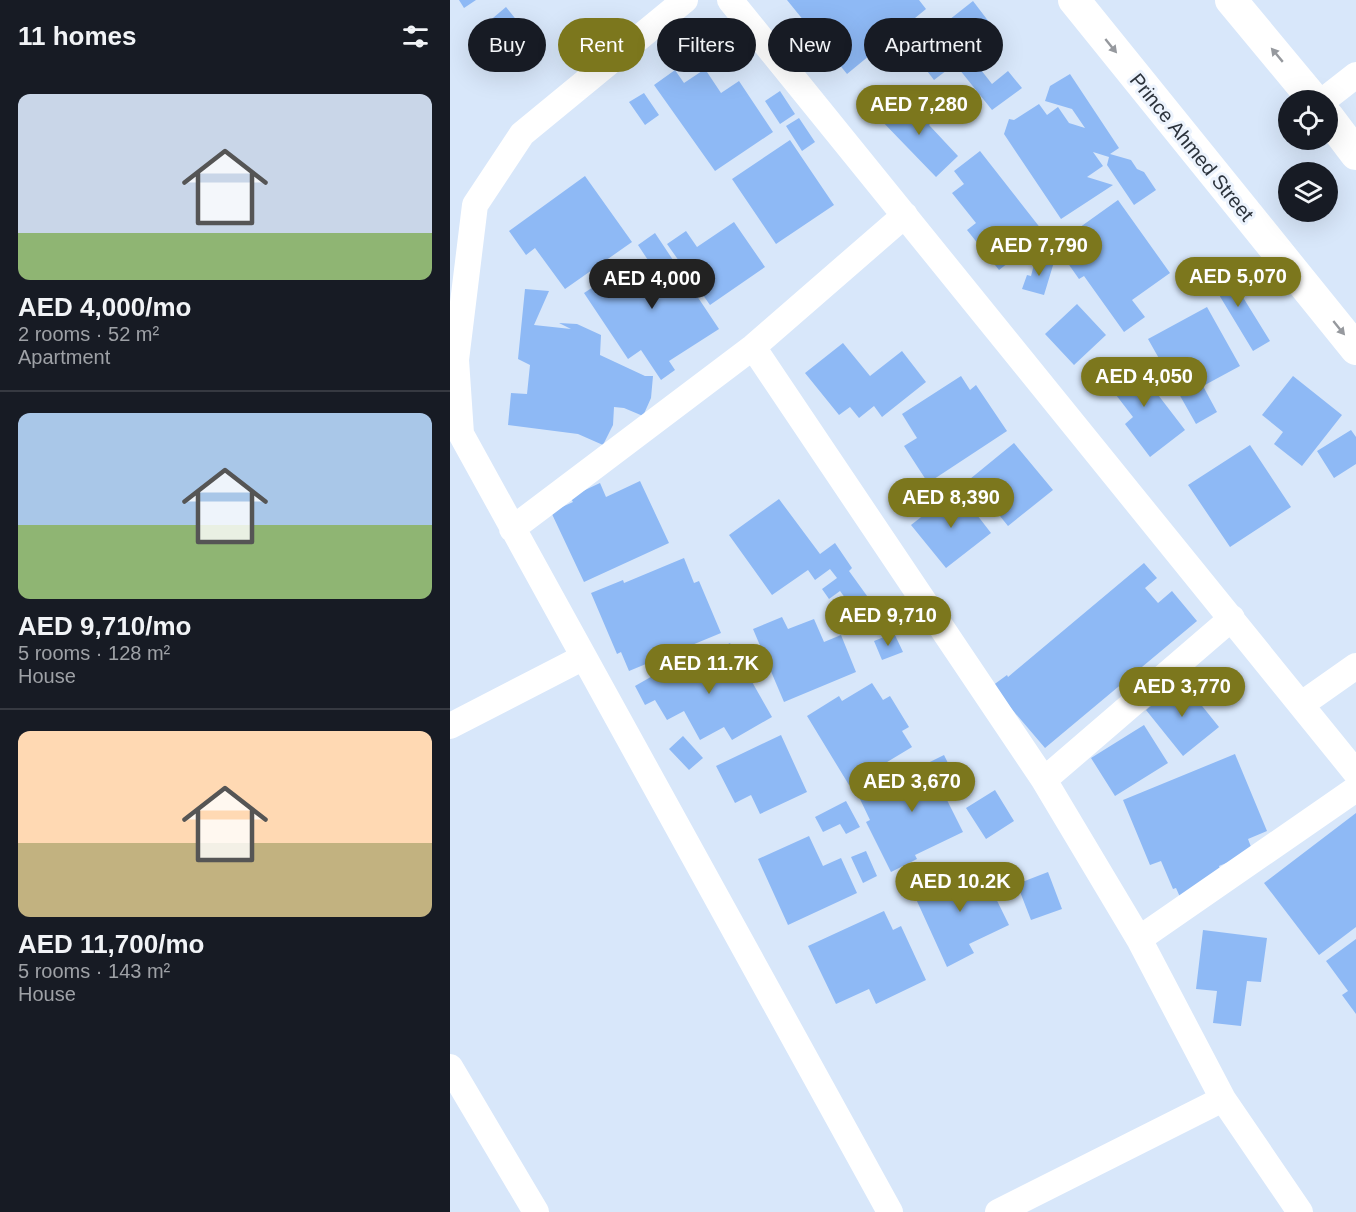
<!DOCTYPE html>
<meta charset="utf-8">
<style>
:root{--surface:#171b24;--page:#242831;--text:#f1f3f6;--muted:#9ea1a6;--line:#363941;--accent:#7c771d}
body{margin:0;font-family:Arial,sans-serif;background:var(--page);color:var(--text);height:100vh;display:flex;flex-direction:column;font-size:22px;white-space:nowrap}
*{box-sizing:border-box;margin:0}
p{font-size:20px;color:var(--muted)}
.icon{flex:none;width:33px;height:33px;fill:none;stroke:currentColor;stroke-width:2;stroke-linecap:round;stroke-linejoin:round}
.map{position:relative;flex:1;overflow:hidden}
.side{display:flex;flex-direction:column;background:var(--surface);width:450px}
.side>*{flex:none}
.banner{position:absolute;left:18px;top:18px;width:570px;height:54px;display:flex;gap:12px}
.fabs{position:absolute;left:828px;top:90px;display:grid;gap:12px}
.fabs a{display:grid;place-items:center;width:60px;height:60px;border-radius:50%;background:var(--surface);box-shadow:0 6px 24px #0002;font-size:30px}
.price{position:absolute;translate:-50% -51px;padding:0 14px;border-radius:21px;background:var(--accent);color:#fff;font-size:20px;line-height:39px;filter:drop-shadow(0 2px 3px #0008)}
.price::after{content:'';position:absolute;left:50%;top:36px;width:18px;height:14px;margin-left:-9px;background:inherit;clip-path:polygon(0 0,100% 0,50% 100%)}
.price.current{background:#222;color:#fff}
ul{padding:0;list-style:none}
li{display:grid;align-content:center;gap:12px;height:318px;padding:0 18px}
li+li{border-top:2px solid var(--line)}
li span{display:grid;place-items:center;height:186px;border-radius:12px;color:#555}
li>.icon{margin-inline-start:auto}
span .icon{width:108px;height:108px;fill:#fffc;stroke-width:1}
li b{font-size:26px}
h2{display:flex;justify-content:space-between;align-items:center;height:72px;padding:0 18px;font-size:26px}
.pill{padding:0 21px;border-radius:27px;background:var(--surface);box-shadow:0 6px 24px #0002;font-size:21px;line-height:54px}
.pill.current{background:var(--accent);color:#fff}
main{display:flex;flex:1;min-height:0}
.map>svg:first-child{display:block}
.building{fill:#8eb9f5}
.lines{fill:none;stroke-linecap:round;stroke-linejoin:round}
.minor{stroke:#fff;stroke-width:26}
.major{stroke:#fff;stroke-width:32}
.oneway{fill:#96999e}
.labels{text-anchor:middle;stroke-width:6;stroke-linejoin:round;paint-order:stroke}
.street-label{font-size:20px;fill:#2c333c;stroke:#ecf3fd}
</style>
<main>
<section class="side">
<h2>11 homes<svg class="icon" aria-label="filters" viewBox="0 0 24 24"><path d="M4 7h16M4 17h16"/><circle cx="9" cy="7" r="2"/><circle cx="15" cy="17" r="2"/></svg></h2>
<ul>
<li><span style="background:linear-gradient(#c9d6e8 75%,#8fb573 0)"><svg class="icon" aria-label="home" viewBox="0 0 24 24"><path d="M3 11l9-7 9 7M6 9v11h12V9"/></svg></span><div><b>AED 4,000/mo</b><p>2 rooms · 52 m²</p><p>Apartment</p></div></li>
<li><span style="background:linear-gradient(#a9c7e8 60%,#8fb573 0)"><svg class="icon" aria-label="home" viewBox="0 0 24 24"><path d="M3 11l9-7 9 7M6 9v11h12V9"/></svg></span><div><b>AED 9,710/mo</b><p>5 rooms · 128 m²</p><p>House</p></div></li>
<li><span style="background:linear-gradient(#ffd9b3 60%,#c2b280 0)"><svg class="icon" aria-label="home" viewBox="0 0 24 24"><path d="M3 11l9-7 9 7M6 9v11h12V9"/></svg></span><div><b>AED 11,700/mo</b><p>5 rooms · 143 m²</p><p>House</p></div></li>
</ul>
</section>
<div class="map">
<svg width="906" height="1212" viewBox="0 0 906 1212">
<rect width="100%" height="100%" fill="#d8e7fa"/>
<path class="building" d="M9 0H26L14 8Z
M337 0H469L476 9 397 74Z
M523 1 552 39 524 61 542 84 558 71 572 88 542 110 505 64 484 80 461 50Z
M56 7 85 43 66 58 37 23Z
M255 69 271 93 289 81 323 132 265 171 204 85 225 70 234 83Z
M620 74 669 148 660 154 681 160 687 169 694 172 706 190 684 205 657 165 659 157 643 152 653 166 637 177 663 185 611 219 554 134 559 119 564 120 589 104 597 115 608 107 619 123 635 128 622 109 595 101 600 86Z
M330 91 345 114 330 124 315 101Z
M194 93 209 115 195 125 179 102Z
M444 100 461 117 476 102 489 115 479 125 508 156 486 177 427 116Z
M349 118 365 142 352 151 336 126Z
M340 140 384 205 326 244 282 179Z
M530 151 595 234 549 270 517 230 526 223 502 193 514 184 504 171Z
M135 176 182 242 115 289 85 248 76 255 59 231Z
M668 200 720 273 682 300 695 317 674 332 634 276 629 279 605 245Z
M284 222 315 267 260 305 217 244 236 231 247 247Z
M205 233 269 329 219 361 225 370 211 380 191 350 178 359 134 293 185 260 208 295 217 289 188 245Z
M586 257 604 262 594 295 572 289 577 275 581 276Z
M773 265 820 341 803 351 757 275Z
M75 289 99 291 84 325 121 329 109 323 127 324 151 335 150 355 195 376H203L201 398 193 416 174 408 164 407 163 425 153 445 128 434 58 425 61 393 77 394 80 365 68 359Z
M627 304 656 335 624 365 595 334Z
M757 307 790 366 753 386 767 412 746 424 698 339Z
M393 343 420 376 452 351 476 382 432 417 424 406 409 418 400 407 389 415 355 373Z
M679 357 735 430 700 457 675 424 683 417 653 378Z
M511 376 520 390 526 385 557 431 478 483 454 446 467 438 452 414Z
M843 376 892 415 852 466 824 444 833 432 812 415Z
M901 430 906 437V464L884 478 867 451Z
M564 443 603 490 558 526 520 479Z
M800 445 841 507 780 547 738 485Z
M190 481 219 543 134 582 101 512 123 502 120 497 150 483 156 497Z
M507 489 541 533 496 568 461 525Z
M329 499 370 554 385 543 402 568 399 571 433 618 418 629 390 591 379 599 372 589 387 578 380 569 365 580 358 570 322 595 279 535Z
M234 558 244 583 249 581 271 633 179 671 171 652 167 654 141 593 173 580 174 583Z
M694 563 707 578 695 588 708 603 722 591 747 621 595 748 542 686 557 675 558 677Z
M332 617 338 629 364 619 374 642 391 635 406 672 334 702 303 629Z
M444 633 453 652 432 660 424 641Z
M280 643 322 717 282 740 274 727 250 740 234 711 217 720 205 700 195 705 185 686 220 666 224 673Z
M732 681 769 727 733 756 696 710Z
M422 683 433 700 440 696 459 727 452 731 462 747 399 785 357 716 389 696 392 701Z
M694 725 718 763 665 796 641 758Z
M331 735 357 792 310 814 301 795 285 803 266 766Z
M233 736 253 758 239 770 219 749Z
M785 754 817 831 798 839 803 852 769 866 774 879 730 897 726 888 723 889 711 861 700 865 673 800Z
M494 755 506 779 490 786 513 832 465 855 467 859 441 872 416 822 420 820 409 797Z
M545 790 564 821 536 839 516 808Z
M396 801 410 827 396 834 390 824 373 832 365 817Z
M906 813V927L869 955 814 883Z
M359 836 373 866 391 858 407 893 338 925 308 859Z
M416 851 427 876 413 883 401 857Z
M530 866 559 925 519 944 524 953 497 967 461 888 487 875 492 885Z
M598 872 612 909 581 920 567 884Z
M434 911 443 930 451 926 476 980 426 1004 419 989 386 1004 358 946Z
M753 930 817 938 811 982 797 981 791 1026 763 1023 767 991 746 989Z
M906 939V1014L892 995 898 991 876 961Z"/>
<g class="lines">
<path class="minor" d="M235 0 72 134 25 205 6 360 11 434 440 1212
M280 0 906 773
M874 100 906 75
M303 347 594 780 689 939 773 1099 850 1212
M62 529 303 347 455 215
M852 704 906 666
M0 726 134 657
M594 780 782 618
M689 939 906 789
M0 1067 86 1212
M548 1212 773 1099"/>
<path class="major" d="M624 0 906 349
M781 0 864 100
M878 117 906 154"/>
</g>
<defs><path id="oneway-solid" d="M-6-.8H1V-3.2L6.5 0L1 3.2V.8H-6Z" transform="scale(1.5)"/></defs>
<g class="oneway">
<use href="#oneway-solid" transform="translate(661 46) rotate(51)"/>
<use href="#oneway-solid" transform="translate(827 55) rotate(-130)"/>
<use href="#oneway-solid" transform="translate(889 328) rotate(51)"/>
</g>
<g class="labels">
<g class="street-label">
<text transform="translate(742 147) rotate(51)" y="7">Prince Ahmed Street</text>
</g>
</g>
</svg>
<div class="fabs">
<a><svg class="icon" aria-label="locate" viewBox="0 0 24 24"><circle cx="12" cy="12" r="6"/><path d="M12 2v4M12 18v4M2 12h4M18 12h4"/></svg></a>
<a><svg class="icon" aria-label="layers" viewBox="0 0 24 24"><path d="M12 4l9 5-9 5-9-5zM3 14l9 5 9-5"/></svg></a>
</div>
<b class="price" style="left:469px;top:136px">AED 7,280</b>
<b class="price" style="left:589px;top:277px">AED 7,790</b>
<b class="price" style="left:788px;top:308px">AED 5,070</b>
<b class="price current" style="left:202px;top:310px">AED 4,000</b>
<b class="price" style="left:694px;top:408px">AED 4,050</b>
<b class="price" style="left:501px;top:529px">AED 8,390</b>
<b class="price" style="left:438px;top:647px">AED 9,710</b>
<b class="price" style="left:259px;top:695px">AED 11.7K</b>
<b class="price" style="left:732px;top:718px">AED 3,770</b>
<b class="price" style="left:462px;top:813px">AED 3,670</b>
<b class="price" style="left:510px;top:913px">AED 10.2K</b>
<div class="banner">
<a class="pill">Buy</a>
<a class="pill current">Rent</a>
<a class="pill">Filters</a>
<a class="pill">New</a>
<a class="pill">Apartment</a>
</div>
</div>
</main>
